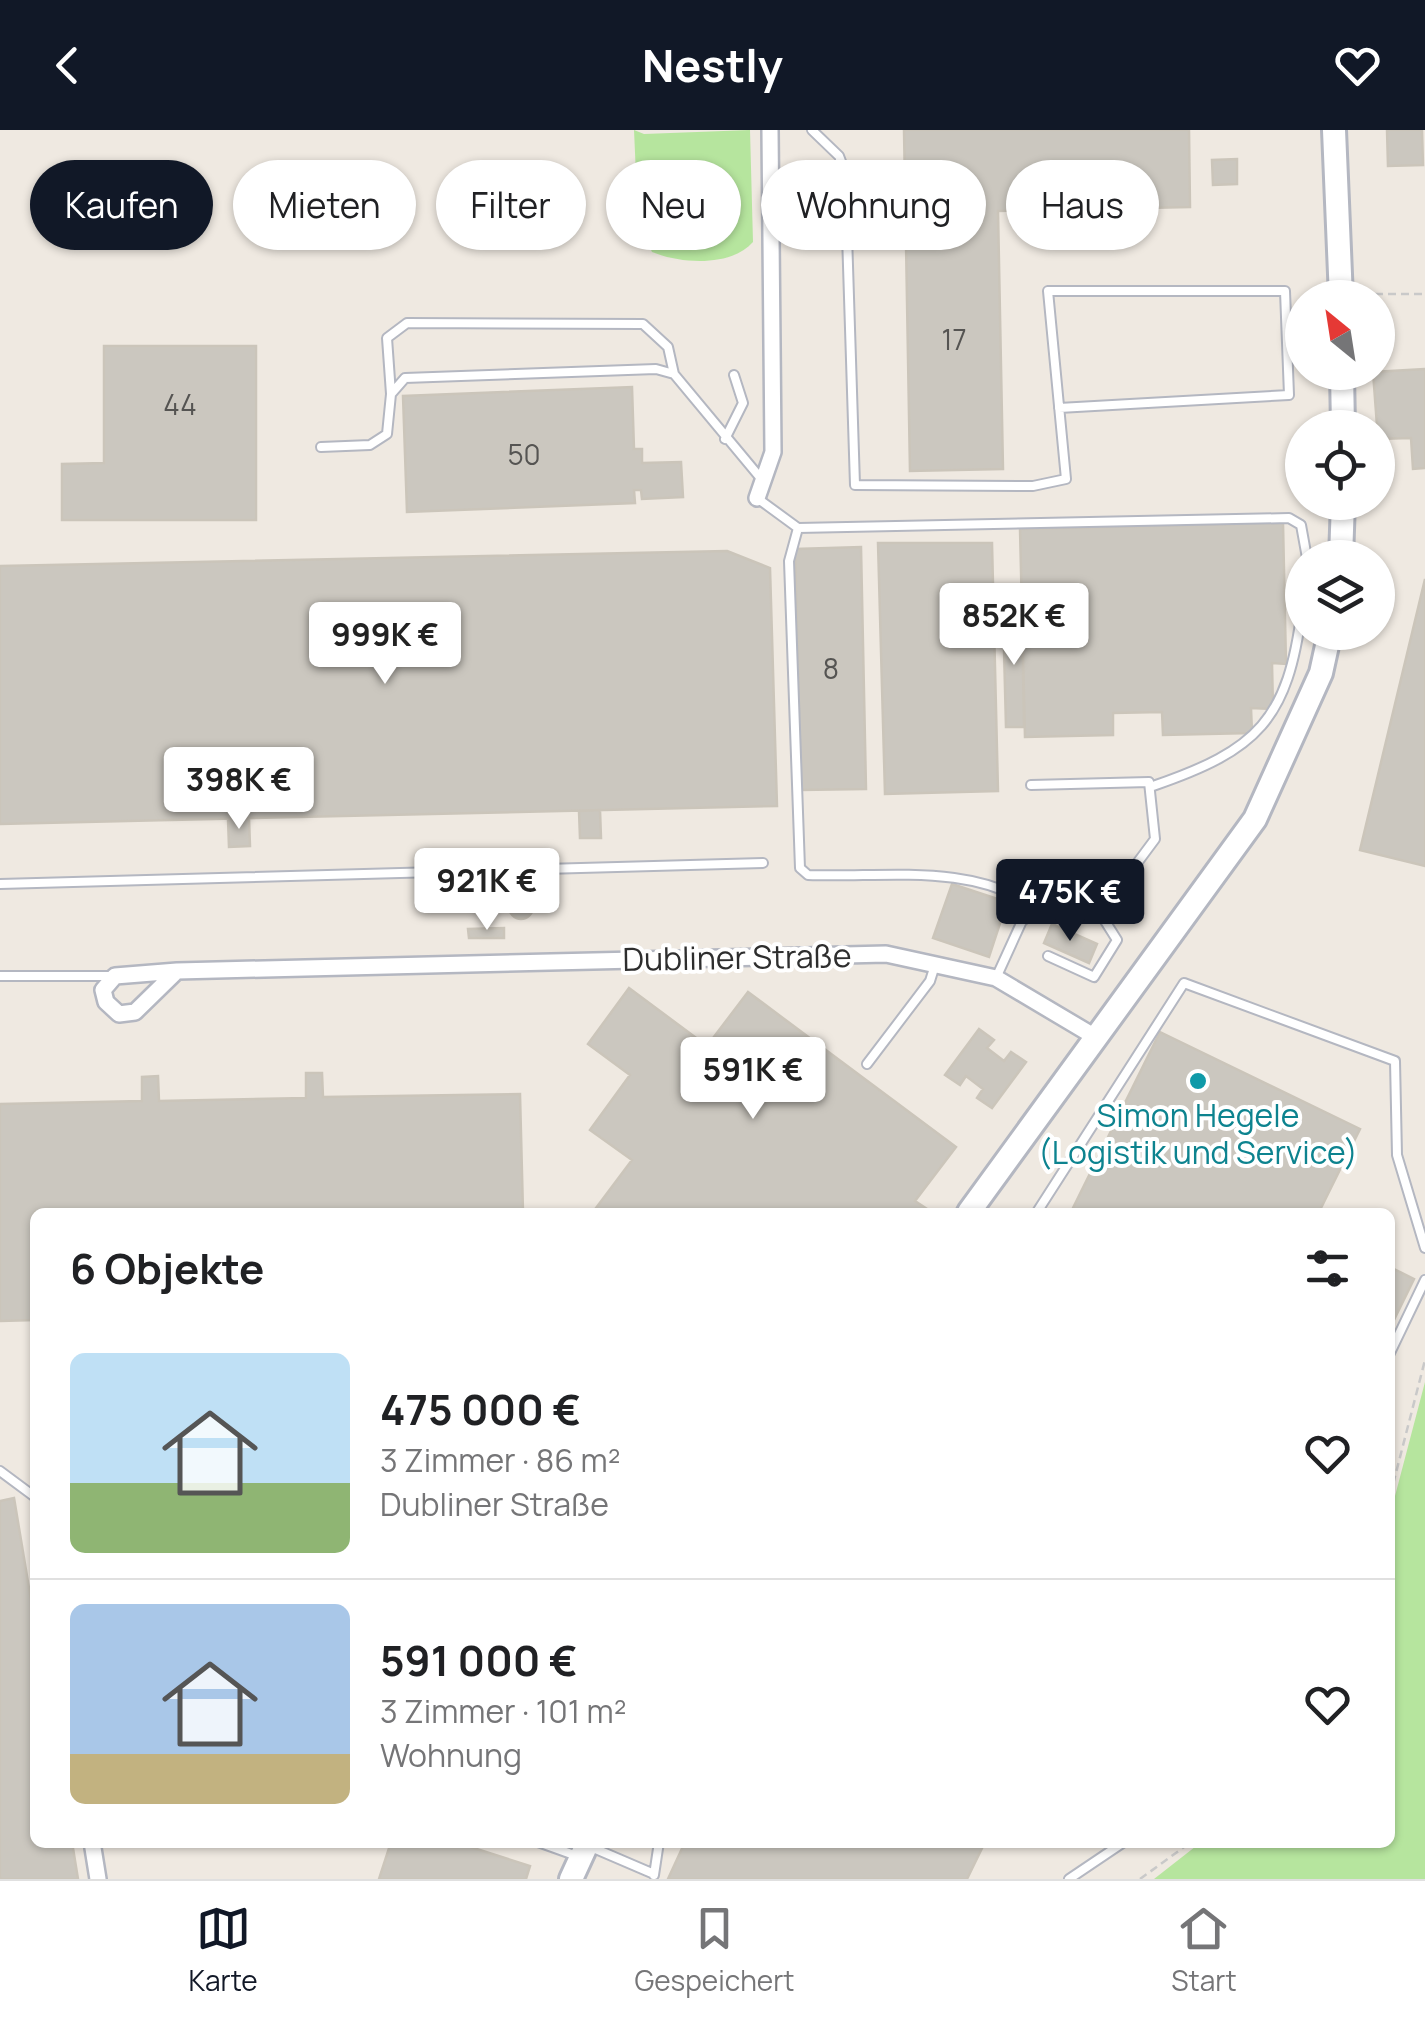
<!DOCTYPE html>
<html lang="de">
<meta charset="utf-8">
<style>
:root{--surface:#fff;--page:#f6f6f6;--text:#202124;--muted:#757577;--line:#e0e0e0;--accent:#111827}
body{margin:0;font-family:Manrope,sans-serif;background:var(--page);color:var(--text);height:100vh;display:flex;flex-direction:column;font-size:38px;white-space:nowrap}
*{box-sizing:border-box;margin:0}
p{font-size:32px;color:var(--muted)}
.icon{flex:none;width:55px;height:55px;fill:none;stroke:currentColor;stroke-width:2;stroke-linecap:round;stroke-linejoin:round}
.map{position:relative;flex:1;overflow:hidden}
.drawer{position:absolute;left:30px;top:1078px;width:1365px;height:640px;display:flex;flex-direction:column;background:var(--surface);border-radius:15px;box-shadow:0 2px 8px #0004}
.drawer>*{flex:none}
.guide{position:absolute;left:30px;top:30px;width:1365px;height:90px;display:flex;gap:20px}
.needle{width:65px;rotate:330deg}
.tools{position:absolute;left:1285px;top:150px;display:grid;gap:20px}
.tools a{display:grid;place-items:center;width:110px;height:110px;border-radius:50%;background:var(--surface);box-shadow:0 2px 8px #0004;font-size:50px}
.price{position:absolute;translate:-50% -85px;padding:0 22px;border-radius:10px;background:#fff;color:#222;font-size:32px;line-height:65px;filter:drop-shadow(0 2px 5px #0008)}
.price::after{content:'';position:absolute;left:50%;top:60px;width:30px;height:22px;margin-left:-15px;background:inherit;clip-path:polygon(0 0,100% 0,50% 100%)}
.price.selected{background:var(--accent);color:#fff}
ul{padding:0;list-style:none}
li{display:flex;align-items:center;gap:30px;height:250px;padding:0 40px}
li+li{border-top:2px solid var(--line)}
li span{display:grid;place-items:center;flex:none;width:280px;height:200px;border-radius:15px;color:#555}
li>.icon{margin-inline-start:auto}
span .icon{width:120px;height:120px;fill:#fffc;stroke-width:1}
li b{font-size:42px}
h2{display:flex;justify-content:space-between;align-items:center;height:120px;padding:0 40px;font-size:42px}
.chip{padding:0 35px;border-radius:45px;background:var(--surface);box-shadow:0 2px 8px #0004;font-size:35px;line-height:90px}
.chip.selected{background:var(--accent);color:#fff}
header{display:flex;justify-content:space-between;align-items:center;height:130px;padding:0 40px;background:var(--accent);color:#fff;font-size:45px;font-weight:700}
.tabs{display:flex;justify-content:space-around;align-items:center;height:140px;border-top:2px solid var(--line);background:var(--surface);font-size:28px;color:var(--muted)}
.tabs a{display:grid;justify-items:center;gap:5px}
.tabs .selected{color:var(--accent)}
.map>svg:first-child{display:block}
.green{fill:#b6e59e}
.building{fill:#cbc7bf;stroke:#cbc5ba;stroke-width:2.5}
.lines{fill:none;stroke-linecap:round;stroke-linejoin:round}
.lane-casing{stroke:#b4b7c1;stroke-width:12}
.street-casing{stroke:#b4b7c1;stroke-width:20}
.secondary-casing{stroke:#b4b7c1;stroke-width:28}
.path{stroke:#c9c9c9;stroke-width:2.5;stroke-dasharray:8 5;stroke-linecap:butt}
.lane{stroke:#fff;stroke-width:8}
.street{stroke:#fff;stroke-width:15}
.secondary{stroke:#fff;stroke-width:22}
.culture-dot{fill:#0f9aa8;stroke:#fff;stroke-width:4}
.labels{text-anchor:middle;stroke-width:8;stroke-linejoin:round;paint-order:stroke}
.number-label{font-size:28px;fill:#555452}
.street-label{font-size:32px;fill:#2e2e2e;stroke:#fff}
.culture-label{font-size:32px;fill:#0d838f;stroke:#fff}
</style>
<header><svg class="icon" aria-label="back" viewBox="0 0 24 24"><path d="M15 5l-7 7 7 7"/></svg>Nestly<svg class="icon" aria-label="heart" viewBox="0 0 24 24"><path d="M12 20l-8-8c-3-5 5-10 8-4 3-6 11-1 8 4z"/></svg></header>
<div class="map">
<svg width="1425" height="1749" viewBox="0 0 1425 1749">
<rect width="100%" height="100%" fill="#efe9e1"/>
<path class="green" d="M634 0 644 4 750 0 753 112C731 137 681 134 652 122L638 91Z
M1425 1252V1749H1154L1200 1713 1390 1712V1385Z"/>
<path class="building" d="M904 0H1189L1190 77 998 81 1003 339 910 341Z
M1387 0H1422L1423 35 1388 36Z
M1237 29V54L1213 55 1212 30Z
M104 216H256V390H62V334L104 333Z
M1425 239V338L1413 339 1411 308 1378 309 1373 242Z
M632 257 634 319H642V333L681 332 683 367 642 369 641 360H634L635 373 407 382 403 266Z
M1283 393 1286 534 1272 533 1273 579 1251 578 1252 603 1163 605 1162 582 1113 583V605L1025 607 1020 399Z
M878 413H992L998 661 885 664Z
M861 417 866 659 801 660 795 419Z
M727 421 770 438 777 676 0 694V436Z
M1425 449V736L1360 720Z
M1003 481H1022L1024 597H1006Z
M600 680 601 708H580L579 681Z
M249 688 250 716 229 717 228 689Z
M952 754 1007 772 989 827 933 808Z
M509 777a12 12 0 1 1 24 0a12 12 0 1 1-24 0Z
M1052 794 1097 814 1089 833 1044 813Z
M504 798V808H469L468 799Z
M629 858 707 916 748 862 956 1017 915 1071 927 1079 924 1082H593L632 1030 590 1000 630 945 588 914Z
M979 899 994 910 987 918 1004 931 1011 922 1026 932 992 978 977 968 983 959 966 946 960 955 945 945Z
M1160 902 1360 999 1319 1082H1071Z
M306 943H322L323 967 520 964 523 1082H35V1190L0 1191V974L142 971V947L158 946 159 971 306 968Z
M1390 1137 1414 1149 1390 1198Z
M14 1368 35 1494V1712H72L78 1749H0V1371Z
M391 1712H455L530 1736 526 1749H379Z
M685 1712 716 1713 985 1712 967 1749H668Z"/>
<g class="lines">
<defs>
<path id="lane" d="M812 0 839 26 845 42 855 355 1033 356 1066 349 1048 161H1285L1289 265 1059 278
M391 264 387 208 407 193 643 194 668 217 674 244
M725 309 743 273 734 245
M321 317 370 315 387 304 391 264 405 248 656 239 674 244 763 351
M757 368 798 398 1289 388 1301 395 1307 428
M798 398 789 431 800 738 808 745C885 748 971 732 1037 778
M1153 656C1258 620 1288 590 1302 479
M0 754 763 733
M1048 826 1094 847 1117 810 1100 783
M0 846H115
M996 848 1022 791 1049 772 1100 783 1155 709 1149 652 1031 655
M867 934 930 851 935 835
M1037 1082 1184 853 1395 931 1397 1025 1425 1118
M1390 1223 1425 1150
M0 1341 35 1367
M538 1712 577 1726
M591 1717 654 1744
M654 1745 659 1712
M1069 1749 1124 1712"/>
<path id="street" d="M757 368 773 322 770 0
M177 841 135 882 119 884 106 872 103 860 115 846 177 841 886 824 996 848 1097 908
M92 1712 98 1749"/>
<path id="secondary" d="M1334 0 1341 168
M1342 242 1343 298
M1341 428 1343 372
M969 1082 1255 689 1321 543 1330 502
M571 1749 588 1712"/>
</defs>
<use href="#lane" class="lane-casing"/>
<use href="#street" class="street-casing"/>
<use href="#secondary" class="secondary-casing"/>
<path class="path" d="M1362 164H1425
M1390 1366 1425 1230
M1140 1749 1191 1712"/>
<use href="#lane" class="lane"/>
<use href="#street" class="street"/>
<use href="#secondary" class="secondary"/>
</g>
<circle class="culture-dot" cx="1198" cy="951" r="10"/>
<g class="labels">
<g class="number-label">
<text x="954" y="220">17</text>
<text x="180" y="285">44</text>
<text x="524" y="335">50</text>
<text x="831" y="549">8</text>
</g>
<g class="street-label">
<text transform="translate(737 828) rotate(-1)" y="11">Dubliner Straße</text>
</g>
<g class="culture-label">
<text x="1198" y="997">Simon Hegele<tspan x="1198" dy="37">(Logistik und Service)</tspan></text>
</g>
</g>
</svg>
<div class="tools">
<a><svg class="needle" viewBox="-14 -14 28 28"><path d="M0-13l5 13h-10z" fill="#e53935"/><path d="M0 13l5-13h-10z" fill="#757577"/></svg></a>
<a><svg class="icon" aria-label="locate" viewBox="0 0 24 24"><circle cx="12" cy="12" r="6"/><path d="M12 2v4M12 18v4M2 12h4M18 12h4"/></svg></a>
<a><svg class="icon" aria-label="layers" viewBox="0 0 24 24"><path d="M12 4l9 5-9 5-9-5zM3 14l9 5 9-5"/></svg></a>
</div>
<b class="price" style="left:1014px;top:538px">852K €</b>
<b class="price" style="left:385px;top:557px">999K €</b>
<b class="price" style="left:239px;top:702px">398K €</b>
<b class="price" style="left:487px;top:803px">921K €</b>
<b class="price selected" style="left:1070px;top:814px">475K €</b>
<b class="price" style="left:753px;top:992px">591K €</b>
<div class="guide">
<a class="chip selected">Kaufen</a>
<a class="chip">Mieten</a>
<a class="chip">Filter</a>
<a class="chip">Neu</a>
<a class="chip">Wohnung</a>
<a class="chip">Haus</a>
</div>
<section class="drawer">
<h2>6 Objekte<svg class="icon" aria-label="filters" viewBox="0 0 24 24"><path d="M4 7h16M4 17h16"/><circle cx="9" cy="7" r="2"/><circle cx="15" cy="17" r="2"/></svg></h2>
<ul>
<li><span style="background:linear-gradient(#bfe0f5 65%,#8fb573 0)"><svg class="icon" aria-label="home" viewBox="0 0 24 24"><path d="M3 11l9-7 9 7M6 9v11h12V9"/></svg></span><div><b>475 000 €</b><p>3 Zimmer · 86 m²</p><p>Dubliner Straße</p></div><svg class="icon" aria-label="heart" viewBox="0 0 24 24"><path d="M12 20l-8-8c-3-5 5-10 8-4 3-6 11-1 8 4z"/></svg></li>
<li><span style="background:linear-gradient(#a9c7e8 75%,#c2b280 0)"><svg class="icon" aria-label="home" viewBox="0 0 24 24"><path d="M3 11l9-7 9 7M6 9v11h12V9"/></svg></span><div><b>591 000 €</b><p>3 Zimmer · 101 m²</p><p>Wohnung</p></div><svg class="icon" aria-label="heart" viewBox="0 0 24 24"><path d="M12 20l-8-8c-3-5 5-10 8-4 3-6 11-1 8 4z"/></svg></li>
</ul>
</section>
</div>
<nav class="tabs">
<a class="selected"><svg class="icon" aria-label="map" viewBox="0 0 24 24"><path d="M3 6l6-2 6 2 6-2v14l-6 2-6-2-6 2zM9 4v14M15 6v14"/></svg>Karte</a>
<a><svg class="icon" aria-label="saved" viewBox="0 0 24 24"><path d="M7 4h10v16l-5-4-5 4z"/></svg>Gespeichert</a>
<a><svg class="icon" aria-label="home" viewBox="0 0 24 24"><path d="M3 11l9-7 9 7M6 9v11h12V9"/></svg>Start</a>
</nav>
